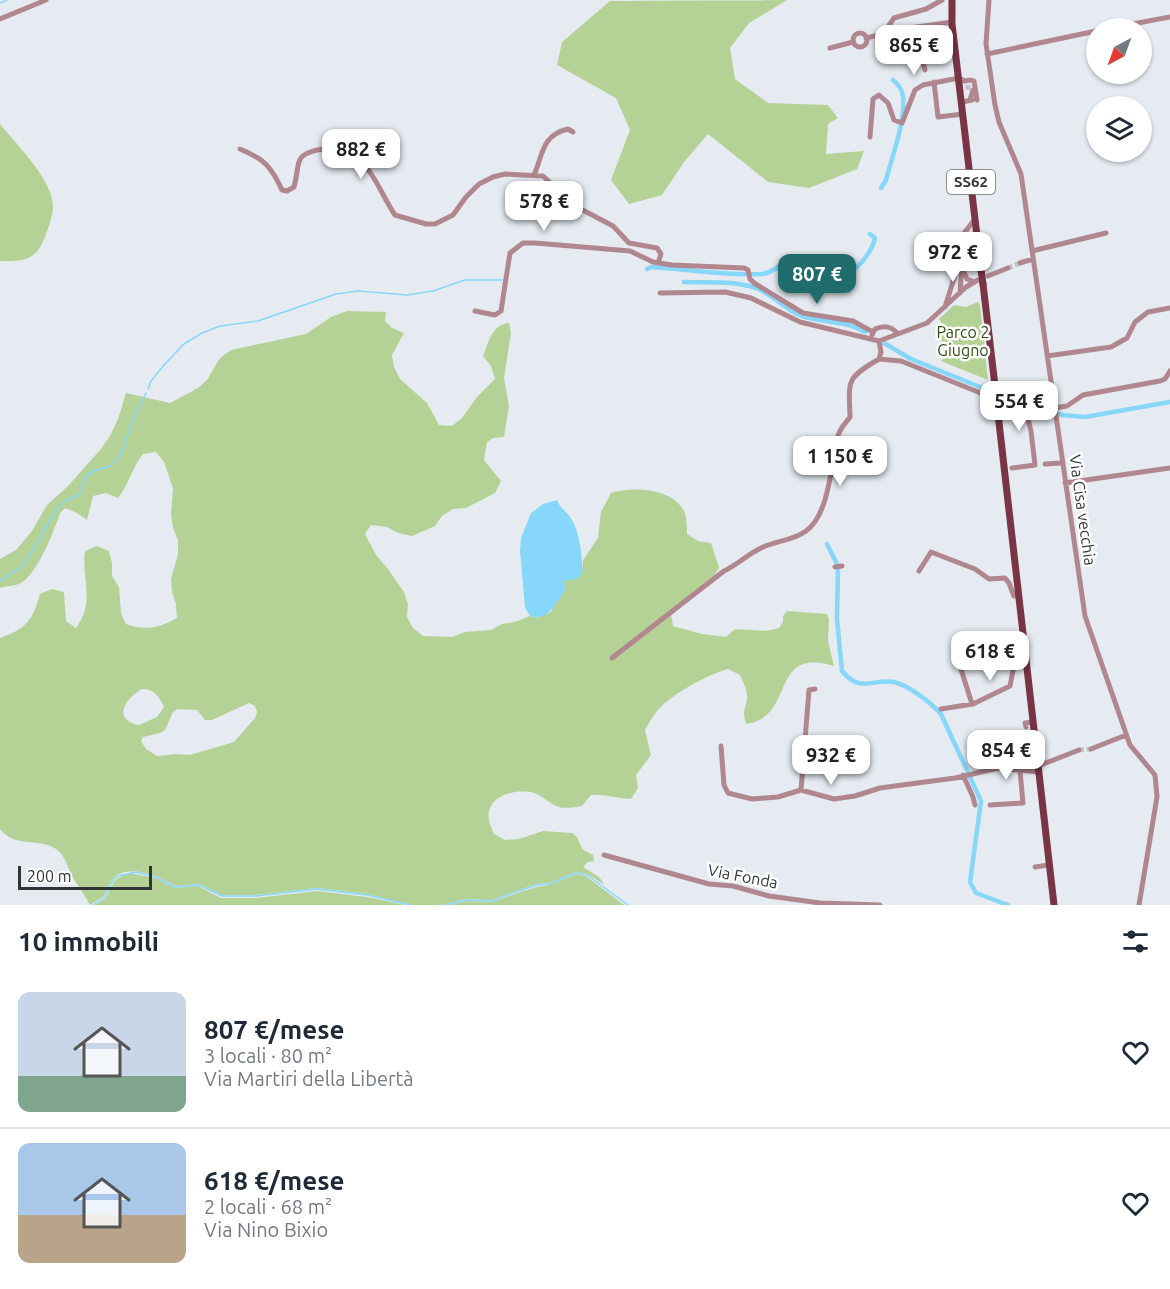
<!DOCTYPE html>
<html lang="it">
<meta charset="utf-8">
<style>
:root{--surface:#fff;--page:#f2f2f3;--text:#1f2937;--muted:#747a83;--line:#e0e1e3;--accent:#206c6c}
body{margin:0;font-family:Ubuntu,sans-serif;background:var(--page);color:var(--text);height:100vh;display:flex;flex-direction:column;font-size:22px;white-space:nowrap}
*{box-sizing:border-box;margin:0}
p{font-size:20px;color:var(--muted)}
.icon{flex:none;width:33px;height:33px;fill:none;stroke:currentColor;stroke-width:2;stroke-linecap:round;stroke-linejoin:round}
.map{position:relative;height:905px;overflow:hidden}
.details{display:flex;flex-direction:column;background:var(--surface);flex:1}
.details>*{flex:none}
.needle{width:39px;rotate:221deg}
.buttons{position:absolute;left:1086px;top:18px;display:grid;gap:12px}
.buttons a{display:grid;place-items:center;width:66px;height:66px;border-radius:50%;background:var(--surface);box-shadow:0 2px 4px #0004;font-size:30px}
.scale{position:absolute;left:18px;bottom:15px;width:134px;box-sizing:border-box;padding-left:6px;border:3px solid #313436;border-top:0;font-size:16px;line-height:21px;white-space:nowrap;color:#313436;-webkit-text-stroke:4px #fff;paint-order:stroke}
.price{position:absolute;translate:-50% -51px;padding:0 14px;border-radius:12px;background:#fff;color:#222;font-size:20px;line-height:39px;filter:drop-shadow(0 2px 3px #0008)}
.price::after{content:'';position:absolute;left:50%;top:36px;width:18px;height:14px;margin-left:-9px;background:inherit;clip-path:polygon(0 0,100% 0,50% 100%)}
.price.current{background:var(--accent);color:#fff}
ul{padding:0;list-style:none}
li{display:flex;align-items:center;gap:18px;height:150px;padding:0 18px}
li+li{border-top:2px solid var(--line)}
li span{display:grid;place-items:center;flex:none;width:168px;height:120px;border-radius:12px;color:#555}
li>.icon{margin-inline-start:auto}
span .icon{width:72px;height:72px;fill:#fffc;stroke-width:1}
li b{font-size:26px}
h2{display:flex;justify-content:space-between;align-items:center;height:72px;padding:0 18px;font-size:26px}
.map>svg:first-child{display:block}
.green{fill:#b5d296;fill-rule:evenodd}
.water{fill:#86d7fa}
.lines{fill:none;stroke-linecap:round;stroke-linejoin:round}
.stream{stroke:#86d7fa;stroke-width:1.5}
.canal{stroke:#86d7fa;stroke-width:4.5}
.minor-tunnel{stroke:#c1c6cc;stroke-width:5;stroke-dasharray:5 2.5;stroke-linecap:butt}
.minor{stroke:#b1878f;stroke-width:5}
.major{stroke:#793446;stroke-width:7}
.major-bridge{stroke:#793446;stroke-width:7}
.labels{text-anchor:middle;stroke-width:5;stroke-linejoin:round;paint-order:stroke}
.shield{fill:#fff;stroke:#6f7172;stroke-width:1.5}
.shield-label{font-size:15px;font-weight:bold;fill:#313436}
.park-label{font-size:16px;fill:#344c11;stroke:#fff}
.street-label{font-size:16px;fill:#313436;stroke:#fff}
</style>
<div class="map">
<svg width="1170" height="905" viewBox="0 0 1170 905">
<rect width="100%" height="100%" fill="#e5ebf1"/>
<path class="green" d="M787 0 749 23 730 48 735 79 768 103 828 105 838 118 828 124 826 154 864 151 857 169 809 188 768 182 708 134 684 162 662 195 629 204 611 180 630 130 616 98 557 65 562 42 610 1Z
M0 124C16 144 53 180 53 206 53 216 48 228 45 237 35 262 23 261 0 261Z
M978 302 980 305 988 380 941 361 945 355 940 335 945 329 939 319 954 305 966 307Z
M347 311 386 312 385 321 392 328 404 333 392 355 394 367 400 379 427 403 439 425 452 426 462 418 477 397 495 379 491 366 483 356C489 342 491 325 509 323L511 333 504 378 509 406 504 437 493 438 487 442 484 460 501 481 495 493 466 508 453 509 442 516 435 526 412 536 398 533 387 527 371 525 365 534 376 555 388 569 404 592 408 604 407 617 413 628 423 636 452 637 465 632 491 630 502 624 515 622 530 616 537 618 551 612 554 604 565 590 564 581 582 574 583 560 598 538 601 512 611 493C631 486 673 488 684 511 687 518 687 527 687 534L698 541 711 543 719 567C710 588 683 594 671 614L673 626 702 634 726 637 735 629 766 631 779 628 783 622V616L787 611 827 614 829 620 828 641 834 666C768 646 797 717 746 724 742 709 745 712 747 699 748 691 743 682 740 675L728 669C707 675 673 693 658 710 653 715 649 724 645 730L651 755 636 775 638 788 631 799C617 799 606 794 591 795L582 806C575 807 566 809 559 807 550 804 543 796 534 793 519 789 494 793 489 811 487 819 491 827 494 834L505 840 519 839 543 831 572 833 577 837 582 849 593 855 594 861 588 862 583 867 599 877 605 885 587 874 576 872 549 883 536 884 491 900 466 899 443 905H412L367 894 317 888 256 895H222L199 884 176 886 155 876 136 871 124 872 117 875 112 880 104 896 90 905C86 897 80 889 75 881 67 870 68 858 56 849 38 837 16 849 0 829V638C26 629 33 620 40 594L52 589 64 592 66 621 76 628C96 600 81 581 85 551L97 546 109 551 112 563V576L119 587 121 613 126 624C146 631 159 628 177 618L176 604 172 592 171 579 178 554V540L173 528 171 515 173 488 164 462 156 452 143 454C132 468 129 484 118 498L106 493 93 496 87 520 77 513 65 508 60 513C54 531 37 576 19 584 13 586 6 586 0 588V559L16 550 32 531 47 505 69 485 100 450 110 436 118 419 126 393 170 403 198 388 207 380 220 358 231 350 306 334 331 317ZM142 689C153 688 160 697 164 707L157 717 139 725C112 720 125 698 142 689ZM249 703 255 706 257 712 255 718 234 742 190 755 177 754 157 756 146 749 141 741 143 737 160 733 165 730 173 712 178 709 197 710 205 720H212Z
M124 874H135L155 878 175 888 198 886 221 898H256L317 891 367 897 406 905H95L106 898 114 881Z
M576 874 586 876 624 905H448L466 901 491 902 536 887 549 885Z"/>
<path class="water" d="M557 500C560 509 568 512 572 520 580 534 583 559 582 574L576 579 564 581 565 590C555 603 549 622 530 616L525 608 520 551 521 538 531 513 543 504Z"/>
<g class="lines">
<path class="stream" d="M0 3 7 0
M148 389 151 381 164 365 184 344 202 333 220 326 258 321 336 294 358 291 407 295 433 291 465 280H503
M0 581 24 565 58 507 65 501 79 495 86 476 96 470 108 467 116 461 123 449 133 419 146 393
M93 905 105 897 113 880 118 876 136 872 155 877 175 887 199 885 222 896H256L317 889 367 895 410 905
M445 905 466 900 491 901 536 885 549 884 576 873 587 875 628 905"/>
<path class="canal" d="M881 188 886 180C892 156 906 121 903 96 902 90 898 84 893 80
M647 269 651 267C686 269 727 276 762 274 773 273 780 263 791 262 821 260 833 294 862 262 868 254 873 248 875 238L870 234
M684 282C707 283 736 280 758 289 774 296 786 310 802 316 824 323 845 320 865 332
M884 343 911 359 990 391 1062 415 1085 417 1170 402
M827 544 838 566 837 619 842 671C861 694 873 678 894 682 910 686 931 703 941 714L981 801 970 882 976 893 1008 905"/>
<path class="minor-tunnel" d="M968 85V90
M1008 268 1020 263
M1079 750 1091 749"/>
<path class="minor" d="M989 0 986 44 995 105 999 122 1021 174 1085 616 1130 745 1155 775 1157 797 1139 905
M0 19 46 0
M920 27 921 35 912 36 910 28 952 22
M1111 28 1170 17
M853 40a7 7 0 1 1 14 0a7 7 0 1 1-14 0Z
M866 38 883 34 894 18 926 9 942 0
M932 45 934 58
M830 48 853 42
M987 54 1096 31
M925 70 923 62 956 52
M971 80 974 81 977 100
M934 82 938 117 963 114
M970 100 973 90
M962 102 972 100
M870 137 873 99 879 95 888 103 894 120 902 123 915 90 923 85 959 78 964 81 971 80
M240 149C264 159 271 166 282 190L287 191 294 187C301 162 292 154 323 149 365 141 376 187 395 215L426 224H435L453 215 466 197 479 184 493 177 505 174 543 176 577 207 613 226 629 243 657 248 661 254 658 263
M534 175C543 154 542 135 568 129L573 132
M1032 251 1106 233
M1020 263 1033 259
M962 268 967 279 974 282
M988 276 1008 268
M660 293 725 292 751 298 800 322 879 341
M960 293 963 252 977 235
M945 307 956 272 958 241 975 219
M475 311 495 315 501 311 510 253 523 243H535L630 251 653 262 672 265 744 268 748 270 750 279 754 283 803 313 853 321 873 332
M872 335 875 329C884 325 891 326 897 333
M1047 356 1111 347 1127 338 1135 322 1148 312 1170 308
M879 359 901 361 993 398
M1001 401 1026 411 1031 431 1035 465 1012 468
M1055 408 1067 406 1083 395 1160 381 1165 379 1170 371
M1045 464 1062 463
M1065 483 1170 468
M835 567 842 566
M919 571 931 552 975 569 989 579 1005 578 1009 583 1014 596 1018 595
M612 658 724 571C737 565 747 555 759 549 773 541 793 541 806 531 830 514 831 462 838 436 840 428 845 424 850 417 849 380 845 379 879 359L881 352 879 341 927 323 966 287 978 280
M960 666 972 704
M941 709 973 704 1010 686 1015 660 1024 646
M1026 727 1025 723 1033 722
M721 746 724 785 728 793 752 799 778 797 801 790 834 799 855 796 880 788 955 778 999 768 1039 772
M1091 749 1126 735
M1038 766 1079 750
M963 775 973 797 975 805
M801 790 809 690 815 689
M990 805 1023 803 1020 771
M604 855 709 884 733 886 769 896 820 903 880 905
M1035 867 1049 865"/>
<path class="major" d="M952 0V24L981 270
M983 284 995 386
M997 405 1054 905"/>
<path class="major-bridge" d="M981 270 983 284
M995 386 997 405"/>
</g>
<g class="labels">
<rect class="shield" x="947" y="170" width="48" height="24" rx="4.5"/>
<g class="shield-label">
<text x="971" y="187">SS62</text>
</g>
<g class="park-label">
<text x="963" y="338">Parco 2<tspan x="963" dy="18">Giugno</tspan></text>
</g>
<g class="street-label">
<text transform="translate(1083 510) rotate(82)" y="6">Via Cisa vecchia</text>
<text transform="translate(743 876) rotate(11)" y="6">Via Fonda</text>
</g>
</g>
</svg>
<div class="buttons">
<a><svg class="needle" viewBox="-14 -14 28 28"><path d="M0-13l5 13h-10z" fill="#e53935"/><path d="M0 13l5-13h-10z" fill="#747a83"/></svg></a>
<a><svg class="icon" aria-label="layers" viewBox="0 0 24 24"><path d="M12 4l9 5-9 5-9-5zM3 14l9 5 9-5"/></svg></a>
</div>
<div class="scale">200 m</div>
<b class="price" style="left:914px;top:76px">865 €</b>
<b class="price" style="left:361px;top:180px">882 €</b>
<b class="price" style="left:544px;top:232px">578 €</b>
<b class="price" style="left:953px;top:283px">972 €</b>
<b class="price current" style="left:817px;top:305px">807 €</b>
<b class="price" style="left:1019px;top:432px">554 €</b>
<b class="price" style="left:840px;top:487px">1 150 €</b>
<b class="price" style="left:990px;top:682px">618 €</b>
<b class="price" style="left:1006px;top:781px">854 €</b>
<b class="price" style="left:831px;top:786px">932 €</b>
</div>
<section class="details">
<h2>10 immobili<svg class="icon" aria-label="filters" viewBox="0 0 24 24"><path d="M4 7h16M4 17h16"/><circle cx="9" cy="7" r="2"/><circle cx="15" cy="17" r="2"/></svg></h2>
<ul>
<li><span style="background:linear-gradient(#c9d6e8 70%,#7fa58c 0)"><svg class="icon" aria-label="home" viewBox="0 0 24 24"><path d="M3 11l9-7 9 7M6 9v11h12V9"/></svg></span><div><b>807 €/mese</b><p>3 locali · 80 m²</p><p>Via Martiri della Libertà</p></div><svg class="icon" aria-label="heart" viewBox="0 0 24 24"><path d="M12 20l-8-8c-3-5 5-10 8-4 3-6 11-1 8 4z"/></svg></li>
<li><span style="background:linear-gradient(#a9c7e8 60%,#b9a48a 0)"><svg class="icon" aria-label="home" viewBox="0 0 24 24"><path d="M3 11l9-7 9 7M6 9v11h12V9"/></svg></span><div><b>618 €/mese</b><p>2 locali · 68 m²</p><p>Via Nino Bixio</p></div><svg class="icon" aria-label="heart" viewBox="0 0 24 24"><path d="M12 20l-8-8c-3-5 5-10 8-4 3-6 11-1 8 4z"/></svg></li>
</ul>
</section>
